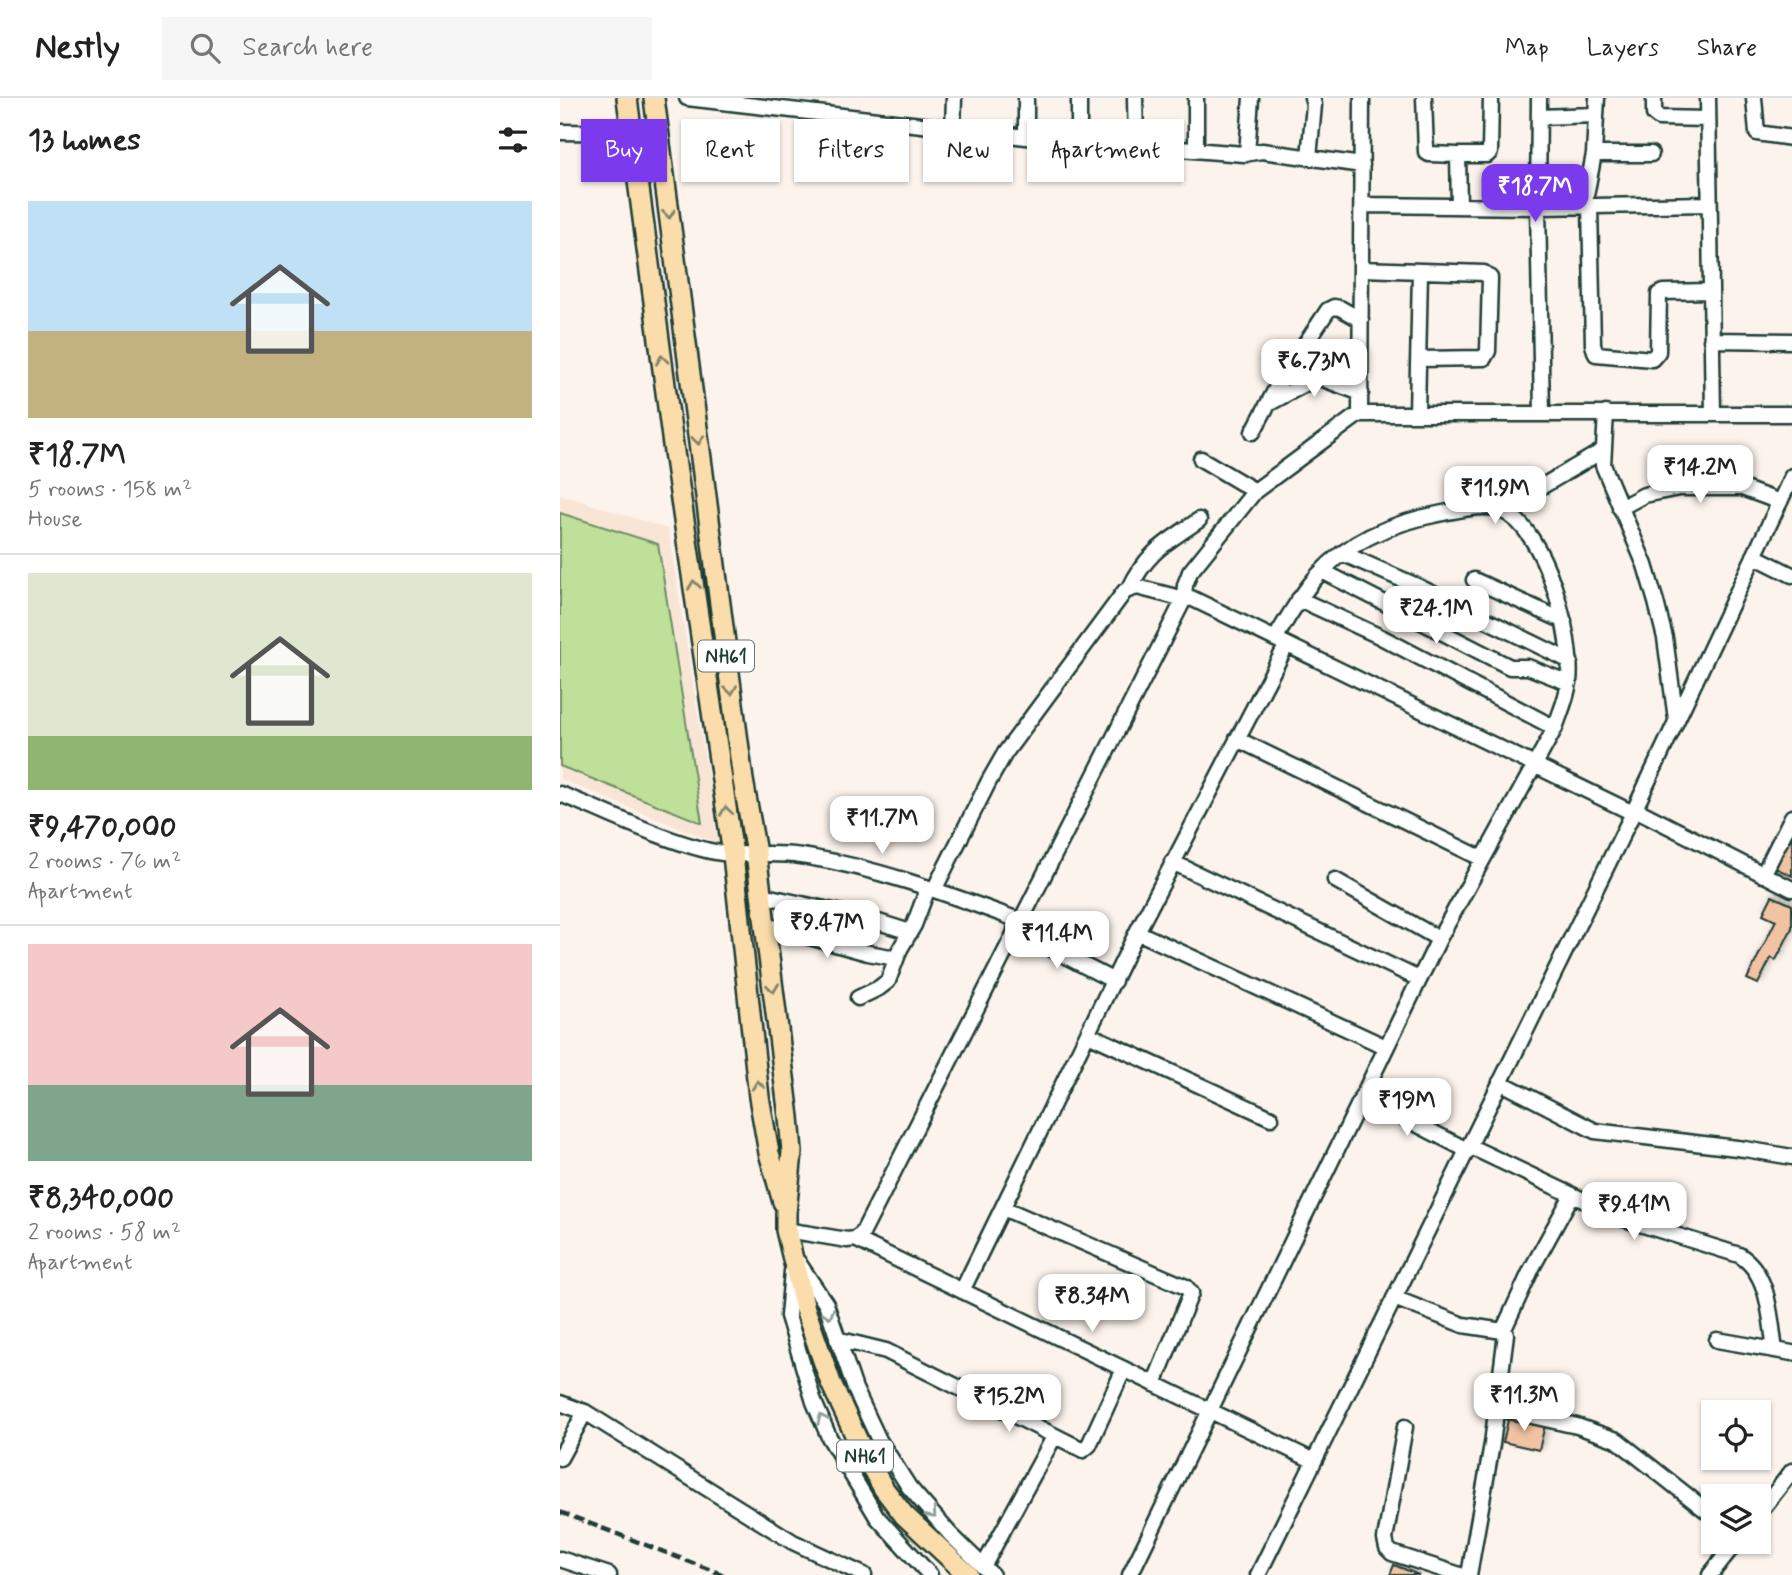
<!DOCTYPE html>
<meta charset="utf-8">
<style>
:root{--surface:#fff;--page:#f6f6f6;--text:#222;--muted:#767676;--line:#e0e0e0;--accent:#7c3aed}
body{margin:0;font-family:Mynerve,sans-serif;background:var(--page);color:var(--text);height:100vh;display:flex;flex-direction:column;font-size:26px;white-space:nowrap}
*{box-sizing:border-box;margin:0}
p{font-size:23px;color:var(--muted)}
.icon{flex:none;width:38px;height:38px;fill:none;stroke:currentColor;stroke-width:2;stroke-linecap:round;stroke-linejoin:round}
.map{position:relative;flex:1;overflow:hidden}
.details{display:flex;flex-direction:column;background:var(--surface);width:560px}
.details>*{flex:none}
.hud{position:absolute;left:21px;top:21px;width:665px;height:63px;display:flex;gap:14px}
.fabs{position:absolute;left:1141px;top:1302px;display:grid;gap:14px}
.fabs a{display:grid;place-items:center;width:70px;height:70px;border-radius:0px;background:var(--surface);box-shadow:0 2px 5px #0004;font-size:35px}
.price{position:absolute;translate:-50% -60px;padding:0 16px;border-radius:14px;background:#fff;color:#222;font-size:23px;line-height:46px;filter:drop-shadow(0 2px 4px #0008)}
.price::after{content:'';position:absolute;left:50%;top:42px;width:21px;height:16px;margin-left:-10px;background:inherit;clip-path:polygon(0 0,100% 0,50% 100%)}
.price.on{background:var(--accent);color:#fff}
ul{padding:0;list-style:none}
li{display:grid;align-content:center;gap:14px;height:371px;padding:0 28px}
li+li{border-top:2px solid var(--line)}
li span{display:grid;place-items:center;height:217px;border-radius:0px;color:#555}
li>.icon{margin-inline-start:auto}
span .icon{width:126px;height:126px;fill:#fffc;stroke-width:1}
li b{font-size:30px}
h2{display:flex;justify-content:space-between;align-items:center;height:84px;padding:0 28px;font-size:30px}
.chip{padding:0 24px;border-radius:0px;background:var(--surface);box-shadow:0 2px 5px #0004;font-size:24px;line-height:63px}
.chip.on{background:var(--accent);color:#fff}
header{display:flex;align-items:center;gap:42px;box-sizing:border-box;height:98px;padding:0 35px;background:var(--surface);border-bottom:2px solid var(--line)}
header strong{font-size:33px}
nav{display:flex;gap:38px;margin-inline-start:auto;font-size:24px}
.search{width:490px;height:63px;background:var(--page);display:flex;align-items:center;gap:18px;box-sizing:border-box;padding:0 24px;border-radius:0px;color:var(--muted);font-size:26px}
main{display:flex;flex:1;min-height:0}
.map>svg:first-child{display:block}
.built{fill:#f9e5d6}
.green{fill:#bee099;stroke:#6e8e66;stroke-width:2}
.building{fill:#f2c3a2;stroke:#1f3d34;stroke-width:2;filter:url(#shadow)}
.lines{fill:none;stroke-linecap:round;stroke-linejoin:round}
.minor-casing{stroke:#1f3d34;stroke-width:19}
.highway-casing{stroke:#1f3d34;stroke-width:24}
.minor{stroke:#fff;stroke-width:14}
.highway{stroke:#faddab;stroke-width:19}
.rail{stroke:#1f3d34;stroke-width:4.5;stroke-dasharray:10 5;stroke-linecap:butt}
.oneway{stroke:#82856a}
.oneway2{stroke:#8f9e9a}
.labels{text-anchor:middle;stroke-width:6;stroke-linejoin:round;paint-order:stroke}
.shield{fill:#fff;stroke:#627771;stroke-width:2}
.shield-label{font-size:19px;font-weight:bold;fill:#1f3d34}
</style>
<header>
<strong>Nestly</strong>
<div class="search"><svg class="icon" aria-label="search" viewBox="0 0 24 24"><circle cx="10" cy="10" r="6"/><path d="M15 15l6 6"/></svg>Search here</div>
<nav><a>Map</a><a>Layers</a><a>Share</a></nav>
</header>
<main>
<section class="details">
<h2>13 homes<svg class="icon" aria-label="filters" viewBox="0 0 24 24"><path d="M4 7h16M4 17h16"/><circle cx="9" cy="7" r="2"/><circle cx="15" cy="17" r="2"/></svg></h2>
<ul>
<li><span style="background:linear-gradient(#bfe0f5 60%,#c2b280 0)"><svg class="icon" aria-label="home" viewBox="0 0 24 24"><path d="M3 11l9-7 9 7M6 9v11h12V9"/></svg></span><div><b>₹18.7M</b><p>5 rooms · 158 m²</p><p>House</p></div></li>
<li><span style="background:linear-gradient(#dfe7d0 75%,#8fb573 0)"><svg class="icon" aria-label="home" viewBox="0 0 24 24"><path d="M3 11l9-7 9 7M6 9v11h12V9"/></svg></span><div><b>₹9,470,000</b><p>2 rooms · 76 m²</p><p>Apartment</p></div></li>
<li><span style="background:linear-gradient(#f6c9c9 65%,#7fa58c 0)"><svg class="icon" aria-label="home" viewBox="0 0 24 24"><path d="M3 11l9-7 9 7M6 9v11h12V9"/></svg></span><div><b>₹8,340,000</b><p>2 rooms · 58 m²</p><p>Apartment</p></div></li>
</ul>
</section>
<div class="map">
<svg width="1232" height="1477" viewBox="0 0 1232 1477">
<defs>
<filter id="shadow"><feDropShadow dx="3.5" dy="-3.5" stdDeviation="3.5" flood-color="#0004"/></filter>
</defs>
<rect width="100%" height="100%" fill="#fcf3ec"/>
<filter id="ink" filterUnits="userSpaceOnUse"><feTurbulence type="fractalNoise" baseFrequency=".0143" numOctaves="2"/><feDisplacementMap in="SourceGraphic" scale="14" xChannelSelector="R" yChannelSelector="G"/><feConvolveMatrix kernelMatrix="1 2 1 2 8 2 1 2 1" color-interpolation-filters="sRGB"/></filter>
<g filter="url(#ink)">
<path class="built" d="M0 396 108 431 159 746 0 681Z"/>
<path class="green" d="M0 415 98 446 142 725 0 668Z"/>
<path class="building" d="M284 22 296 24 290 57 277 55Z
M397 44 410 47 404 80 391 77Z
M1232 725V778L1211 768Z
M1212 798 1232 807V830L1216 862 1211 860 1198 886 1187 881 1216 822 1203 816Z
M949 1318 985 1327 979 1352 943 1344Z
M834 1467 859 1477H830Z"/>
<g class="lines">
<defs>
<path id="minor" d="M127 0 466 39 684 56 702 53 802 67
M519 0V43
M575 0 576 47
M636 0V52
M864 0 866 54 869 56 898 57
M979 0 978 109 982 315
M1094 0V16L1099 20 1148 21
M1148 0 1153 316
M1194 0 1197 35 1232 40
M979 19 1035 17
M393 31 394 0
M0 34 72 35
M466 39V0
M687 56 691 0
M1034 56H1091
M749 59 754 7 752 0
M802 107 978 109 1148 106
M899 108 898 57H927L930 54 931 0
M1024 108 1034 56 1037 0
M1030 108 1033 247 1036 256 1092 261 1098 254 1099 196 1103 194 1150 193
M801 171 924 175 930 180 928 253 924 260 858 261
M1151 242 1232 243
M708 306 756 280 763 281 801 295
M1046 315 1043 367 1085 467 1096 504 1105 540 1116 621
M800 316 802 0
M857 316 860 173
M693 334 718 287 768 212 774 209 780 210 801 222
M641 361 695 393
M1060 410 1084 397 1119 390H1182L1220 404
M942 412 1042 353
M782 455 859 489 1010 563
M1194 458 1232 477
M762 473 950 569H968L1009 585
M914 482 1004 523
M570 490C587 453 608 444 639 422
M739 501 821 539 995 630
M677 641 923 761
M0 696C49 715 99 741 150 753 180 760 210 753 241 758 316 769 390 797 461 823
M1075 711 1232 791
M612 764 859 881
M1203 777 1232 719
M775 782 879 841
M374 792 429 683 445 655 565 493 577 489 624 501 625 487 630 474 695 393 795 319 800 316H1232
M201 797 309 821 350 834
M205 827 308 855 336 860
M455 832 554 883
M577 834 826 949
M298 900 319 890 328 883 340 851 354 827 368 790
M528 936 711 1020
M940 984 1035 1033 1185 1051 1232 1059
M802 998 907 1052
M909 1048 1061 1120 1179 1157C1210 1175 1210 1221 1215 1252
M443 1110 626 1189 631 1195 594 1286
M226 1132 287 1142 295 1141 302 1136 624 501 631 500 1073 715
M295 1141 754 1363
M238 1164 266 1206 295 1291 319 1342 349 1389 390 1436 432 1477
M232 1173 228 1218 254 1304 269 1339 317 1419 370 1477
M402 1193 577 834 726 548
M834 1200 903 1227 943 1233 946 1236 932 1346 909 1477
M943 1233 972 1170 1012 1097
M277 1241 326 1253 523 1352 529 1347 564 1271
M1157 1242 1232 1255
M0 1305 25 1314 233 1444 304 1477
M937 1310 1017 1328 1057 1342 1153 1418
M845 1329 825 1441 827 1450 832 1455 900 1477
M0 1360 25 1314
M1199 1415 1232 1373
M0 1461 49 1477
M423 1469 494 1339
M570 1477 879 841 995 630C1000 615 1007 600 1009 584 1014 540 986 430 941 412 924 405 900 412 883 415 835 424 785 443 753 483 738 501 727 521 715 541
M698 1477 1073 715 1232 378
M1150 1477 1176 1444"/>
<path id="highway" d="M67 0 113 347 173 757 199 999 209 1055 223 1104
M94 0 183 682 196 755 229 1019 232 1054 226 1115V1132L245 1211 271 1285 304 1356 324 1391 344 1417 408 1477"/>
</defs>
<use href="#minor" class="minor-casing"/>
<use href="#highway" class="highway-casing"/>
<use href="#minor" class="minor"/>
<use href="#highway" class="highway"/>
<path class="rail" d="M0 1414 164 1477"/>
</g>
<defs><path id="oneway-chevron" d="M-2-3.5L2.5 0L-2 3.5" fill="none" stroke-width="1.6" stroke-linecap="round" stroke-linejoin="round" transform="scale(1.75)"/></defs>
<g class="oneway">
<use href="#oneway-chevron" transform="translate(109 116) rotate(83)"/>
<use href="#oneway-chevron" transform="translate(102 262) rotate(-98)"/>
<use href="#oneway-chevron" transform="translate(138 342) rotate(83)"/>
<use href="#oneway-chevron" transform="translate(134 487) rotate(-98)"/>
<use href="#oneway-chevron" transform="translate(171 592) rotate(82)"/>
<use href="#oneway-chevron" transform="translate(166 713) rotate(-98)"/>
<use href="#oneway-chevron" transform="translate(213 890) rotate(83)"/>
<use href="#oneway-chevron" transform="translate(198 987) rotate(-97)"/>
</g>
<g class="oneway2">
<use href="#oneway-chevron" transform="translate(269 1216) rotate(71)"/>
<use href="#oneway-chevron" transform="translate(262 1321) rotate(-114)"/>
<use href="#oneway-chevron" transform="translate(372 1416) rotate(49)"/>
</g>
</g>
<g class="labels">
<g class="shield">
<rect x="138" y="542.5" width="56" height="31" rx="5"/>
<rect x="277" y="1342.5" width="56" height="31" rx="5"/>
</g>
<g class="shield-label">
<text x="166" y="565">NH61</text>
<text x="305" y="1365">NH61</text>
</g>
</g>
</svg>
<div class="fabs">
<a><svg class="icon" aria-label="locate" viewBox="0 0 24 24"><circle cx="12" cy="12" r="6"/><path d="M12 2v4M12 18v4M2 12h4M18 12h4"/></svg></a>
<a><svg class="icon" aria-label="layers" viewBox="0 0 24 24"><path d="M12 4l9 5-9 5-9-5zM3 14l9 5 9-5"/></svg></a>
</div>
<b class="price on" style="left:975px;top:126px">₹18.7M</b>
<b class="price" style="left:754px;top:301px">₹6.73M</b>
<b class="price" style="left:1140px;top:407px">₹14.2M</b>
<b class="price" style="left:935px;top:428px">₹11.9M</b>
<b class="price" style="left:876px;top:548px">₹24.1M</b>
<b class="price" style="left:322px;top:758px">₹11.7M</b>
<b class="price" style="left:267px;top:862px">₹9.47M</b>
<b class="price" style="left:497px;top:873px">₹11.4M</b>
<b class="price" style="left:847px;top:1040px">₹19M</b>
<b class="price" style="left:1074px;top:1144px">₹9.41M</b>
<b class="price" style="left:532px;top:1236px">₹8.34M</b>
<b class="price" style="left:964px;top:1335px">₹11.3M</b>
<b class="price" style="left:449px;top:1336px">₹15.2M</b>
<div class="hud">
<a class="chip on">Buy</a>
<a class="chip">Rent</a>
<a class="chip">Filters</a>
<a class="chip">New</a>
<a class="chip">Apartment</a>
</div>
</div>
</main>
